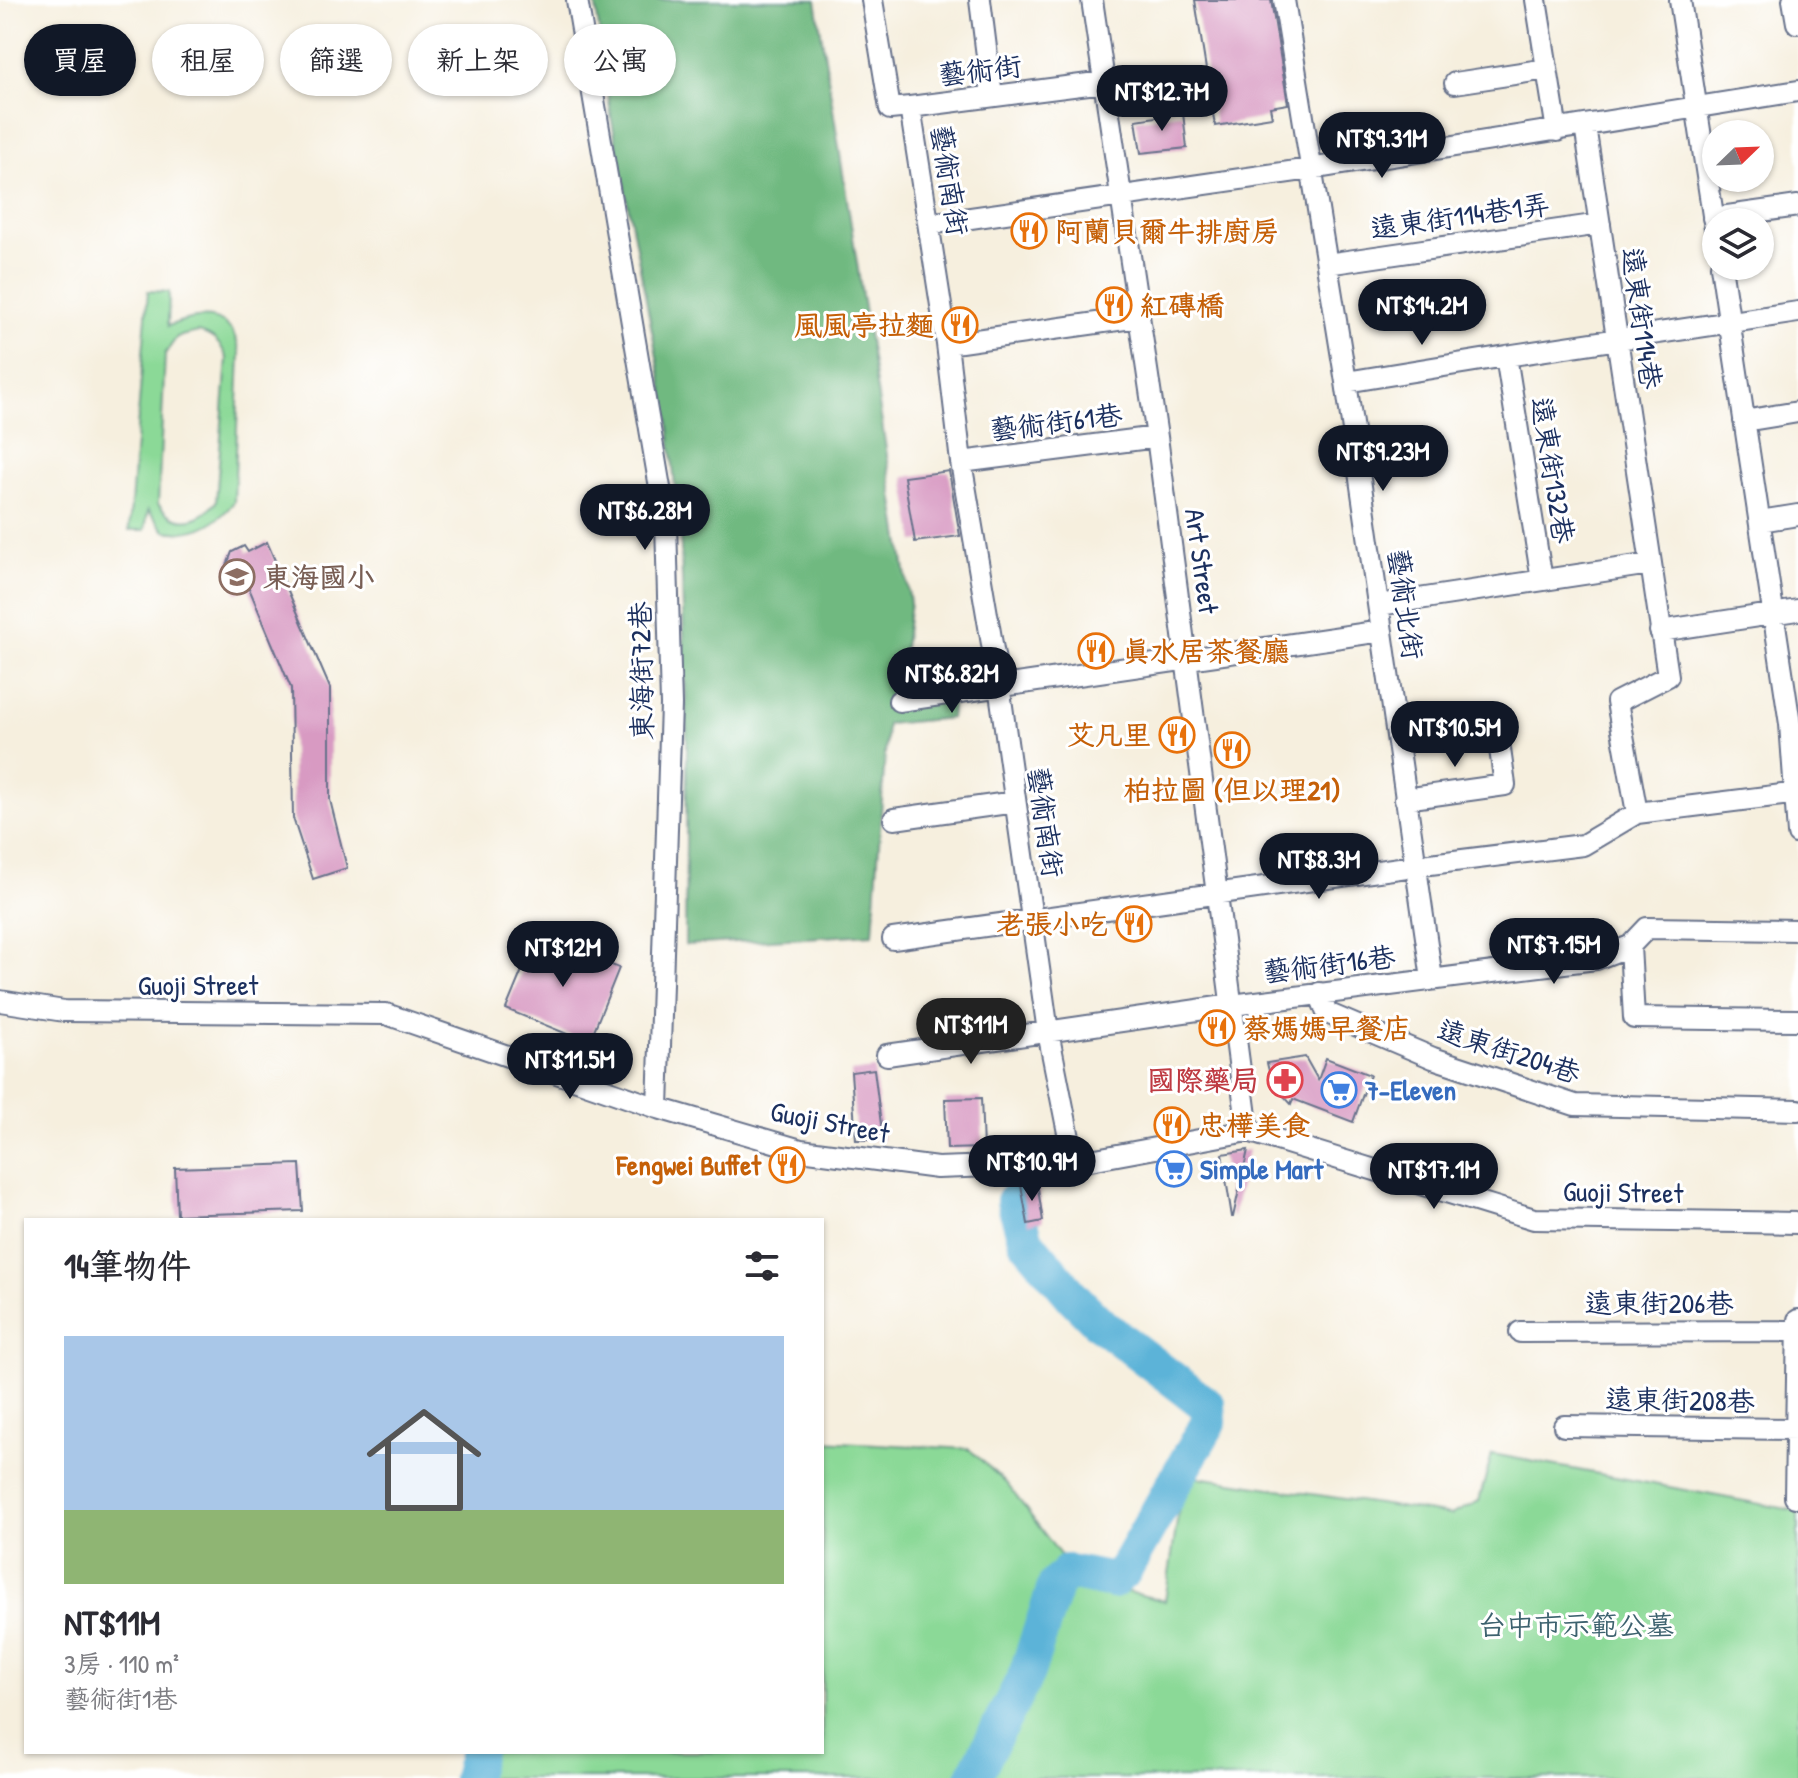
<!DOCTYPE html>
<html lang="zh-TW">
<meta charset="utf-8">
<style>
:root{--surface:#fff;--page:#f7f7f7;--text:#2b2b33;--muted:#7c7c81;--line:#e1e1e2;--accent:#111827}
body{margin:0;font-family:"Patrick Hand","LXGW WenKai TC",sans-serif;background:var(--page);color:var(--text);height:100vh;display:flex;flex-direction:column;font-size:30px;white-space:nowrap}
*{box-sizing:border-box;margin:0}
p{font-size:26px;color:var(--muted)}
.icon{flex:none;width:44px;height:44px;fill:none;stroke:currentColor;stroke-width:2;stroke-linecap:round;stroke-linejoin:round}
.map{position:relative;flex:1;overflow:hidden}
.sheet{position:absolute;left:24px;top:1218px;width:800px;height:536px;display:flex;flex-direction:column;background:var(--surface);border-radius:0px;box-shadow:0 2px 6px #0004}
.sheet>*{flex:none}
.banner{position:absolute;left:24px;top:24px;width:800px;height:72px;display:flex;gap:16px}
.needle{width:52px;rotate:67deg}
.tools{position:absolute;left:1702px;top:120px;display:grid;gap:16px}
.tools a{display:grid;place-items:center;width:72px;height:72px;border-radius:50%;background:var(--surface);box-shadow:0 2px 6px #0004;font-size:40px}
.price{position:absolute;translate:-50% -68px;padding:0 18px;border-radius:28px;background:var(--accent);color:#fff;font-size:26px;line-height:52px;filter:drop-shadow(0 2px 4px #0008)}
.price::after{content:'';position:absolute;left:50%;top:48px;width:24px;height:18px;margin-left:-12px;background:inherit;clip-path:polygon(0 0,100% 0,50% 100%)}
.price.on{background:#222;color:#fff}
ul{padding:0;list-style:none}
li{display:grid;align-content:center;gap:16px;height:424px;padding:0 40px}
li+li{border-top:2px solid var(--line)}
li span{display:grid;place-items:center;height:248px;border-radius:0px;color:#555}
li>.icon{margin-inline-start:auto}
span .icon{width:144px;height:144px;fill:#fffc;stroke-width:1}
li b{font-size:34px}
h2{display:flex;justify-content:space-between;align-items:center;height:96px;padding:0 40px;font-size:34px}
.tag{padding:0 28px;border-radius:36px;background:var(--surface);box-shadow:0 2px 6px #0004;font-size:28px;line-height:72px}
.tag.on{background:var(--accent);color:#fff}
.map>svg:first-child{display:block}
.green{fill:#8bd997;stroke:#53847a;stroke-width:2;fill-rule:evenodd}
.forest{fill:#70b980;stroke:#46746f;stroke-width:2}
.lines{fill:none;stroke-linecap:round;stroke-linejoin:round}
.river{stroke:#5bb3d8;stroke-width:36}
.building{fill:#d89ac2}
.street-casing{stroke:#68728b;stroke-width:24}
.street{stroke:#fff;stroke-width:20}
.labels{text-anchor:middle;stroke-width:6;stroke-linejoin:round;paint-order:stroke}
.street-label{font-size:28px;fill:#1b2f5e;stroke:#fff}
.food-label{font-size:28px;font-weight:bold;fill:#c56008;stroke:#fff;text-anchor:start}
.education-label{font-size:28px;font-weight:bold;fill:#785e54;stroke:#fff;text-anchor:start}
.health-label{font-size:28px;font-weight:bold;fill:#be3a42;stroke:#fff;text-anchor:end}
.shop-label{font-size:28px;font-weight:bold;fill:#366cbe;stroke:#fff;text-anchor:start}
.park-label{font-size:28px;fill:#3d626f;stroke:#fff}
</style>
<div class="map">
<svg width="1798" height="1778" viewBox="0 0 1798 1778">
<rect width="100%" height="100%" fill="#fff"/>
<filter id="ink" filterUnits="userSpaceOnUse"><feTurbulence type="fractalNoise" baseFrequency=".0125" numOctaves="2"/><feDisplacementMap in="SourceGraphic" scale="16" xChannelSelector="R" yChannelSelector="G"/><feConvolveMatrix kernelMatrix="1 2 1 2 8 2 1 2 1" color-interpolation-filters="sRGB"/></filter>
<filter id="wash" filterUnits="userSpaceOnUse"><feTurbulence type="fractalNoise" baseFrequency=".006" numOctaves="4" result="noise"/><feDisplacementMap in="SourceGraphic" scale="32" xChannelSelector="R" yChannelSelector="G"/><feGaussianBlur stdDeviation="1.8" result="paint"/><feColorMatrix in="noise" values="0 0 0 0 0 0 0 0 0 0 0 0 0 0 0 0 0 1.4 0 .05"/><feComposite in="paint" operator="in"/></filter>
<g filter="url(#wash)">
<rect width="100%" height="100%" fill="#f6efde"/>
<path class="green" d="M148 291 169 292 168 326C201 313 233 310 240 354L234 502C217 524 194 536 165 531L148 510 145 530H129ZM198 332C213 335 221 344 227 358L216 502C198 524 176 526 158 504L165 354 177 337Z
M822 1441 969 1449 1007 1484 1079 1580 1165 1601 1184 1475 1451 1515 1479 1501 1492 1454 1798 1511V1778H478L476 1752H822Z"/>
<path class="forest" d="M595 0H816L910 603 899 684 954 687 951 718 887 724 873 934 685 945 687 740 681 548 668 415 611 116Z"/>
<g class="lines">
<path class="river" d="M470 1778 477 1752
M973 1778 1026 1675 1056 1584 1068 1572 1113 1581 1124 1571 1209 1422 1208 1406 1099 1323 1073 1297 1026 1241 1014 1201"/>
</g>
<g id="blocks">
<path class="building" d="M1195 0H1271L1288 104 1270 107 1272 117 1215 126Z
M1183 113 1187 148 1141 153 1136 120Z
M949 471 960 536 915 542 904 477Z
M267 542 330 688V800L347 868 313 879 293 818 291 688 249 588 237 593 226 568 232 552 244 546 248 552Z
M537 934 619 968 589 1043 506 1009Z
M1305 1057 1318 1080 1326 1058 1370 1075 1353 1122 1293 1099 1291 1104 1272 1083 1267 1063Z
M874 1069 883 1140H856L851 1072Z
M981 1098 983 1148 947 1149 945 1099Z
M1248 1150 1233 1217H1232L1222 1154Z
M300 1164 303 1211 177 1215 175 1168Z
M1037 1182 1043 1221 1028 1224 1021 1185Z"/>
</g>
</g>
<g filter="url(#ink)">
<use href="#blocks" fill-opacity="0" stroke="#68728b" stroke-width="2"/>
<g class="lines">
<defs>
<path id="street" d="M577 0 666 523 671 705 658 1108
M872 0 890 109 910 107 947 344 961 462 999 685 1048 1032 1074 1163
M980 0 992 96
M1092 0 1157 437 1248 1131
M1284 0 1346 382 1432 979
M1536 0 1557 131
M1680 0 1716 235
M1793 0 1797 23
M1455 83 1547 69
M910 107 1104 82
M1585 126 1668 676 1617 702 1637 813
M1713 218 1798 206
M929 224 1310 169 1798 91
M1327 264 1600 224
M1721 266 1790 724 1798 834
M947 344 1139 317
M1346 382 1506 356
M1744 421 1798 412
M961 462 1157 437
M1760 521 1798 515
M1542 580 1506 356 1798 312
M1379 605 1650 564
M1660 631 1798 610
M899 701 1382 631
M1405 799 1505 785 1498 735
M894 819 1015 802
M893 939 1414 866 1583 845 1637 813 1798 793
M1630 946 1634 1018 1798 1020
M1319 993 1327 1013 1433 1058 1575 1105 1798 1110
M0 1001 64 1011 386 1014 658 1108 801 1150 937 1168 1074 1163 1248 1131 1534 1219 1798 1223
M887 1055 1232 1005 1596 959 1630 946 1647 928 1798 930
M1798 1320 1795 1497H1798
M1520 1332 1798 1331
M1564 1426 1798 1429"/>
</defs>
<use href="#street" class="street-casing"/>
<use href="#street" class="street"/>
</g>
</g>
<defs>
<symbol id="restaurant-ring" viewBox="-11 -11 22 22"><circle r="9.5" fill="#fff" stroke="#e8710a" stroke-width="1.5"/><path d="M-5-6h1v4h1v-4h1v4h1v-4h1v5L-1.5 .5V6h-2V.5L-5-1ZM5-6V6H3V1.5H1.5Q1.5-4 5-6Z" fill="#e8710a"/></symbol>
<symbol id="school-ring" viewBox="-11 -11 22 22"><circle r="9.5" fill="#fff" stroke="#8d6e63" stroke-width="1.5"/><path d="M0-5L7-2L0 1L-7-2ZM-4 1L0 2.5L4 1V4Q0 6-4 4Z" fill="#8d6e63"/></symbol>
<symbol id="pharmacy-ring" viewBox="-11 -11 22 22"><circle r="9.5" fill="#fff" stroke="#e0444e" stroke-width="1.5"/><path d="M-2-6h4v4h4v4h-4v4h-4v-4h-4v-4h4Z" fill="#e0444e"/></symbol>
<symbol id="supermarket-ring" viewBox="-11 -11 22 22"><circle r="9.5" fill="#fff" stroke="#3f7fe0" stroke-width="1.5"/><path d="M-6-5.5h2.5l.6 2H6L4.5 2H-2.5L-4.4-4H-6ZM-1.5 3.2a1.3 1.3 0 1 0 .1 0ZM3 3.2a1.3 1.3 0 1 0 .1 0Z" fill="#3f7fe0"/></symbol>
</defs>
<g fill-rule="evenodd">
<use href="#restaurant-ring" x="1009" y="211" width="40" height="40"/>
<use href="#restaurant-ring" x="1094" y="285" width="40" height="40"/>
<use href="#restaurant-ring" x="940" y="305" width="40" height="40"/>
<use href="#school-ring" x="217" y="557" width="40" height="40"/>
<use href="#restaurant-ring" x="1076" y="631" width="40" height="40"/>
<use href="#restaurant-ring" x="1157" y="715" width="40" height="40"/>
<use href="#restaurant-ring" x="1212" y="730" width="40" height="40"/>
<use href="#restaurant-ring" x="1114" y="904" width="40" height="40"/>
<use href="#restaurant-ring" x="1197" y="1008" width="40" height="40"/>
<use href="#pharmacy-ring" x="1265" y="1060" width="40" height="40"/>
<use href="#supermarket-ring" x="1319" y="1070" width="40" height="40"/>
<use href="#restaurant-ring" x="1152" y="1105" width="40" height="40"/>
<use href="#restaurant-ring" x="767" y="1145" width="40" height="40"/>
<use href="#supermarket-ring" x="1154" y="1149" width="40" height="40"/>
</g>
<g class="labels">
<g class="street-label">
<text transform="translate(980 70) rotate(-7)" y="10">藝術街</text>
<text transform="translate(950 180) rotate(81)" y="10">藝術南街</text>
<text transform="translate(1460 216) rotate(-8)" y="10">遠東街114巷1弄</text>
<text transform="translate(1642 318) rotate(82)" y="10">遠東街114巷</text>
<text transform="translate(1056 422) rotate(-7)" y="10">藝術街61巷</text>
<text transform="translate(1553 470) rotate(81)" y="10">遠東街132巷</text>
<text transform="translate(1202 561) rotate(82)" y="10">Art Street</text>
<text transform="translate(1406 604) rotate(82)" y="10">藝術北街</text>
<text transform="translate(641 671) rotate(-91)" y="10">東海街72巷</text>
<text transform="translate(1046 822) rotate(82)" y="10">藝術南街</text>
<text transform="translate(1329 964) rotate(-7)" y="10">藝術街16巷</text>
<text x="198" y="995">Guoji Street</text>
<text transform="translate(1509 1051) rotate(18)" y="10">遠東街204巷</text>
<text transform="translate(830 1122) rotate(11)" y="10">Guoji Street</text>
<text transform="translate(1623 1192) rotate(1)" y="10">Guoji Street</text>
<text x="1659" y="1313">遠東街206巷</text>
<text transform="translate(1680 1400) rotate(1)" y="10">遠東街208巷</text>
</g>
<g class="food-label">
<text x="1055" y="241">阿蘭貝爾牛排廚房</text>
<text x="1140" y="315">紅磚橋</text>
<text x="934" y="335" text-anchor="end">風風亭拉麵</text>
<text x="1122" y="661">真水居茶餐廳</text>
<text x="1151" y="745" text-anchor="end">艾凡里</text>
<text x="1232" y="800" text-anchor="middle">柏拉圖 (但以理21)</text>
<text x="1108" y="934" text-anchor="end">老張小吃</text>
<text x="1243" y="1038">蔡媽媽早餐店</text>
<text x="1198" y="1135">忠樺美食</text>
<text x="761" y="1175" text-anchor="end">Fengwei Buffet</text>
</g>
<g class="education-label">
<text x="263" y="587">東海國小</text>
</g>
<g class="health-label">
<text x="1259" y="1090">國際藥局</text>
</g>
<g class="shop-label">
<text x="1365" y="1100">7-Eleven</text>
<text x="1200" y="1179">Simple Mart</text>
</g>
<g class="park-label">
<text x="1576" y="1635">台中市示範公墓</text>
</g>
</g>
</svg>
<div class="tools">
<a><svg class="needle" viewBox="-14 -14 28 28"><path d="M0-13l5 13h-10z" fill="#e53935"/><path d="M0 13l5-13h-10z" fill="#7c7c81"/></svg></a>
<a><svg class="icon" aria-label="layers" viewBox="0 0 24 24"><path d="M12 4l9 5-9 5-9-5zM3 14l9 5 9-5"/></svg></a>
</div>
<b class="price" style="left:1162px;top:133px">NT$12.7M</b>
<b class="price" style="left:1382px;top:180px">NT$9.31M</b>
<b class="price" style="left:1422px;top:347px">NT$14.2M</b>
<b class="price" style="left:1383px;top:493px">NT$9.23M</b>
<b class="price" style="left:645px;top:552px">NT$6.28M</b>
<b class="price" style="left:952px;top:715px">NT$6.82M</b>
<b class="price" style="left:1455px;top:769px">NT$10.5M</b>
<b class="price" style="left:1319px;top:901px">NT$8.3M</b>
<b class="price" style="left:1554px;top:986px">NT$7.15M</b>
<b class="price" style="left:563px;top:989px">NT$12M</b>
<b class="price on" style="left:971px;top:1066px">NT$11M</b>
<b class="price" style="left:570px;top:1101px">NT$11.5M</b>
<b class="price" style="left:1032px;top:1203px">NT$10.9M</b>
<b class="price" style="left:1434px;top:1211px">NT$17.1M</b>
<div class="banner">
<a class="tag on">買屋</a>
<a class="tag">租屋</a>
<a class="tag">篩選</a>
<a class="tag">新上架</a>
<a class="tag">公寓</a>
</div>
<section class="sheet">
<h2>14筆物件<svg class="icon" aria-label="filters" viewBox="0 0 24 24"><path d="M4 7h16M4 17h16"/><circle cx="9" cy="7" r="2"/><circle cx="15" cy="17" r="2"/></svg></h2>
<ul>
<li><span style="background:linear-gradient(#a9c7e8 70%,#8fb573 0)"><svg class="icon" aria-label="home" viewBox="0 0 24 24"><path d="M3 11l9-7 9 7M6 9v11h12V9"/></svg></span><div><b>NT$11M</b><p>3房 · 110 m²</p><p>藝術街1巷</p></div></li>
</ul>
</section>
</div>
